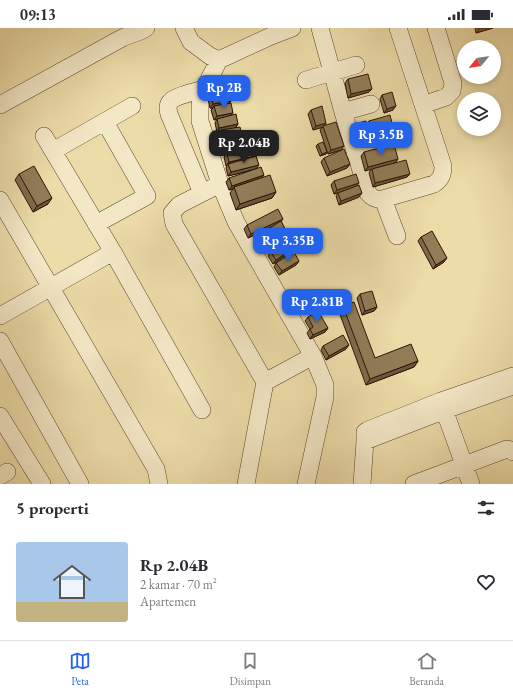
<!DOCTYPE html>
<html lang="id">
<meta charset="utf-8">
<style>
:root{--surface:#fff;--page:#f7f7f7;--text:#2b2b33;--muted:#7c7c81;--line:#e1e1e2;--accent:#2563eb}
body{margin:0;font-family:"EB Garamond",serif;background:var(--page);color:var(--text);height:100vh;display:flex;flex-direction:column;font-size:15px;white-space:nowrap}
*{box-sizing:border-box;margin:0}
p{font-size:13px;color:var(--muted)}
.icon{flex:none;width:22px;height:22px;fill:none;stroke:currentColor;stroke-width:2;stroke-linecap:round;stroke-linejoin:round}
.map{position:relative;height:456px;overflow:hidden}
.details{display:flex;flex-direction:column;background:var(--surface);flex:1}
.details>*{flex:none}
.needle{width:26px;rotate:240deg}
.controls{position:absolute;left:457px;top:12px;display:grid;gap:8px}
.controls a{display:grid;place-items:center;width:44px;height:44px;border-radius:50%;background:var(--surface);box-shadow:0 2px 6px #0003;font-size:20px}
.price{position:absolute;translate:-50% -34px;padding:0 9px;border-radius:8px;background:var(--accent);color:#fff;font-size:13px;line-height:26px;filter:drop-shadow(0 1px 2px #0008)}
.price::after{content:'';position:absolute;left:50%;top:24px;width:12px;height:9px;margin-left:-6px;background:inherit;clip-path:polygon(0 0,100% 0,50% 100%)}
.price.current{background:#222;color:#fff}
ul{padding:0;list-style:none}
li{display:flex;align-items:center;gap:12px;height:100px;padding:0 16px}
li span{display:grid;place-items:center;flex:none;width:112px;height:80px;border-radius:4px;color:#555}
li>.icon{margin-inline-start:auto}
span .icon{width:48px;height:48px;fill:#fffc;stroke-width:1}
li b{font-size:17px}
h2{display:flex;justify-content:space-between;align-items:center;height:48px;padding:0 16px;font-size:17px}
.status{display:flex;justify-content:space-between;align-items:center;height:28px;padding:0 20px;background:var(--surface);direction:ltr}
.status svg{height:11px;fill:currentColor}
.tab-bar{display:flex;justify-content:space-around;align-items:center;height:56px;border-top:1px solid var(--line);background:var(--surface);font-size:11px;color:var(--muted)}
.tab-bar a{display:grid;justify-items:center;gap:2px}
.tab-bar .current{color:var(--accent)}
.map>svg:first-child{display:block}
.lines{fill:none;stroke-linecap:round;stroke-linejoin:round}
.minor-casing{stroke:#5e462b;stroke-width:18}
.minor{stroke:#f3e8c6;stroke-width:17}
.wall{fill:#7d6b4c;stroke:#2f1401}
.shaded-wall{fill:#66573e;stroke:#2f1401}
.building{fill:#917c58;stroke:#2f1401}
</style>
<div class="status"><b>09:13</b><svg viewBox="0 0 49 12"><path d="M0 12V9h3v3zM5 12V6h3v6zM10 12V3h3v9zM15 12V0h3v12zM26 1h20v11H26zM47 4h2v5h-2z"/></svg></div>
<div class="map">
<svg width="513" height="456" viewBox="0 0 513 456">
<rect width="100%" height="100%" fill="#ecdca8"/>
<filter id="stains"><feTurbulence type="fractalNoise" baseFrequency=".005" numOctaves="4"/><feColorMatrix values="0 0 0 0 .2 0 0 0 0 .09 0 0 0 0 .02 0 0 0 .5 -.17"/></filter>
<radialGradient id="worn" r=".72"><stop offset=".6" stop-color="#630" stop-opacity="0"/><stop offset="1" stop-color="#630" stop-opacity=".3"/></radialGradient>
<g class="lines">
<defs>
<path id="minor" d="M184 0 191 14 210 28 219 32
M292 0 271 8 219 32 204 61 200 77V93L220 156 236 194 313 328 325 357V369L306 456
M320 0 343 84 368 165C372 170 376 172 383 171L434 156C441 151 443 147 443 138L398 0
M306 52 356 37
M0 77 122 10C130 6 139 5 146 0
M423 77 446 69 452 63 453 55 436 0
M343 84 371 76
M44 108 113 224 202 382
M53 123 132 78
M355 125 384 116
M220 156 179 177 172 185 174 196 265 354 313 328
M202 165 169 86C168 82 167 78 170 74 174 68 197 63 204 61
M383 171 397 208
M0 172 156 441 159 456
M96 196 147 168 105 94
M0 288 113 224
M0 313 80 456
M513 348 441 373 368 402 365 404V413L445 382 513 358
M441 373 471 456
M0 388 42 456
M0 448 7 444
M246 456 265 354
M362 456 365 413
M414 456 507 421 511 422 513 424"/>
</defs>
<use href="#minor" class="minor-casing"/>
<use href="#minor" class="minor"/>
</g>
<path class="wall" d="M475 0H493L476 5Z
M348 51 372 61 369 64 348 70 345 55Z
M211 67 230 75 231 87 238 96 236 99 241 111 248 118 246 121 256 129V141L228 148 226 140 227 138H226L224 129 226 127H223L221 119 223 116H221L219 106 221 103 217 104 215 95 217 91 214 92 211 82 213 80H210L208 71Z
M382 67 393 82 384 85 380 71Z
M311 82 326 95 324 98 341 122 328 126 320 102 322 99 313 102 308 86Z
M369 93 393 99 390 103 370 108 367 113 356 117 351 100 354 96H367Z
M318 116 327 124 326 126 320 128 316 118Z
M364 124 398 131 395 135 407 149 373 159 369 145 371 141 365 143 361 128Z
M324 130 350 136 347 140 327 148 321 134Z
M19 146 48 176 33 184 15 152Z
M229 150H262L276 164 272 170 236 182 230 165 233 161 229 162 226 154Z
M334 153 357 158 359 169 339 177 336 168 338 165 334 166 331 157Z
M281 193 285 201 282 205 262 217 257 209 260 206 272 199 248 210 244 201 247 197Z
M421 209 444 234 433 241 418 213Z
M287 213 267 226 263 219 266 215Z
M271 224H291L273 236 268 228Z
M299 233 296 237 279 247 274 239 276 235Z
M360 266 377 279 374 283 362 287 357 270Z
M343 278 375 330 418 333 414 339 366 357 339 284Z
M308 289 328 300 325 304 310 311 307 305 310 301 305 293Z
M323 318 346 321 326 332 321 322Z"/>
<path class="shaded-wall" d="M480 0H493L476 5Z
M372 61 369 64 348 70 351 66Z
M231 73 229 76 214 78 213 80H210L213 76Z
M396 78 393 82 384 85 387 81Z
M233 85 230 89 214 92 217 88Z
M326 95 324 99 313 102 316 98Z
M238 96 235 100 217 104 219 100Z
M393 99 390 103 369 109 372 105Z
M242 108 240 112 221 116 223 112Z
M370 109 367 113 356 117 358 113Z
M248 118 245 122 227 126 226 127H223L226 123Z
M344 118 341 122 328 126 331 122Z
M327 124 326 126 320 128 322 126Z
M256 128 254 132 228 136 226 138 229 134Z
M398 131 395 135 365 143 368 139Z
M350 136 347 140 327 148 330 144Z
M259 137 256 141 228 148 231 144Z
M410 146 407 149 373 159 375 155Z
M264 147 261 151 234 159 233 161 229 162 232 158Z
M359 155 356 159 334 166 337 162Z
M276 164 272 170 236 182 240 176Z
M362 165 359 169 339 177 341 173Z
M52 170 48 176 33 184 37 178Z
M283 191 280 195 248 210 251 206Z
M285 201 282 205 262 217 264 213Z
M290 209 287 213 267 226 270 222Z
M294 220 291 224 273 236 276 232Z
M447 230 444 234 433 241 436 237Z
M299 233 296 237 279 247 282 243Z
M377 279 374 283 362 287 365 283Z
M328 300 325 304 310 311 313 307Z
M349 317 346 321 326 332 329 328Z
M418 333 414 339 366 357 370 351Z"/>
<path class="building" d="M368 46 372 61 351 66 348 51Z
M229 63 231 73 213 76 211 67Z
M392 64 396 78 387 81 382 67Z
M231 75 233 85 217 88 214 78Z
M322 78 326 95 316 98 311 82Z
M236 86 238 96 219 100 217 91Z
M390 87 393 99 372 105 369 93Z
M366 93 370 109 358 113 354 96Z
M336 94 344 118 331 122 323 98Z
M240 99 242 108 223 112 221 102Z
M246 110 248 118 226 123 224 115Z
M323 114 327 124 322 126 318 116Z
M394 116 398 131 368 139 364 124Z
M254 119 256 128 229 134 227 126Z
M344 121 350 136 330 144 324 130Z
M256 128 259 137 231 144 228 136Z
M406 132 410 146 375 155 372 141Z
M34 138 52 170 37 178 19 146Z
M261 139 264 147 232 158 229 150Z
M356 146 359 155 337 162 334 153Z
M270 147 276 164 240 176 234 159Z
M359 157 362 165 341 173 338 165Z
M278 181 283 191 251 206 247 197Z
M281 193 285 201 264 213 260 206Z
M285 203 290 209 270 222 266 215Z
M432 203 447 230 436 237 421 209Z
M289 212 294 220 276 232 271 224Z
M294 224 299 233 282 243 276 235Z
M372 263 377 279 365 283 360 266Z
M354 274 375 330 411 316 418 333 370 351 343 278Z
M318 283 328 300 313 307 310 301 313 299 308 289Z
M343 307 349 317 329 328 323 318Z"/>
<rect width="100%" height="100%" filter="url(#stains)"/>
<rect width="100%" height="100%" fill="url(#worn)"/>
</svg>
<div class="controls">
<a><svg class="needle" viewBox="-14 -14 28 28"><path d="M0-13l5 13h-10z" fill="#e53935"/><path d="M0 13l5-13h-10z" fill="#7c7c81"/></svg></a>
<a><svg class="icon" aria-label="layers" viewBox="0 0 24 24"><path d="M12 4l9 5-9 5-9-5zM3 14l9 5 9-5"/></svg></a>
</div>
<b class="price" style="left:224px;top:81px">Rp 2B</b>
<b class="price" style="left:381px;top:128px">Rp 3.5B</b>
<b class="price current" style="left:244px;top:136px">Rp 2.04B</b>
<b class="price" style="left:288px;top:234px">Rp 3.35B</b>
<b class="price" style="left:317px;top:295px">Rp 2.81B</b>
</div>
<section class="details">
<h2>5 properti<svg class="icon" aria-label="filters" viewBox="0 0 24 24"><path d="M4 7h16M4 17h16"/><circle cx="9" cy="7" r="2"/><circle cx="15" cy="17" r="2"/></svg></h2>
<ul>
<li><span style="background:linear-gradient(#a9c7e8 75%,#c2b280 0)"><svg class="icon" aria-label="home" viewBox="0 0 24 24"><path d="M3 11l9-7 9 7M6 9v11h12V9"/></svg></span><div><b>Rp 2.04B</b><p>2 kamar · 70 m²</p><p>Apartemen</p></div><svg class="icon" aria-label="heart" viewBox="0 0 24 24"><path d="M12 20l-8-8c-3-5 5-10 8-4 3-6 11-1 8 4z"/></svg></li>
</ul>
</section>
<nav class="tab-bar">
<a class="current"><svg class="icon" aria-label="map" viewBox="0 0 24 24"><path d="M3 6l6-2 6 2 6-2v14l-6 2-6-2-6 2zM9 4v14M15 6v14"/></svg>Peta</a>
<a><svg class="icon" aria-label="saved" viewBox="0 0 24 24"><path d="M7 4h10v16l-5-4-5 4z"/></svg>Disimpan</a>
<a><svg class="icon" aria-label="home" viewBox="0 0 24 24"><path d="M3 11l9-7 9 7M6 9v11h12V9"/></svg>Beranda</a>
</nav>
